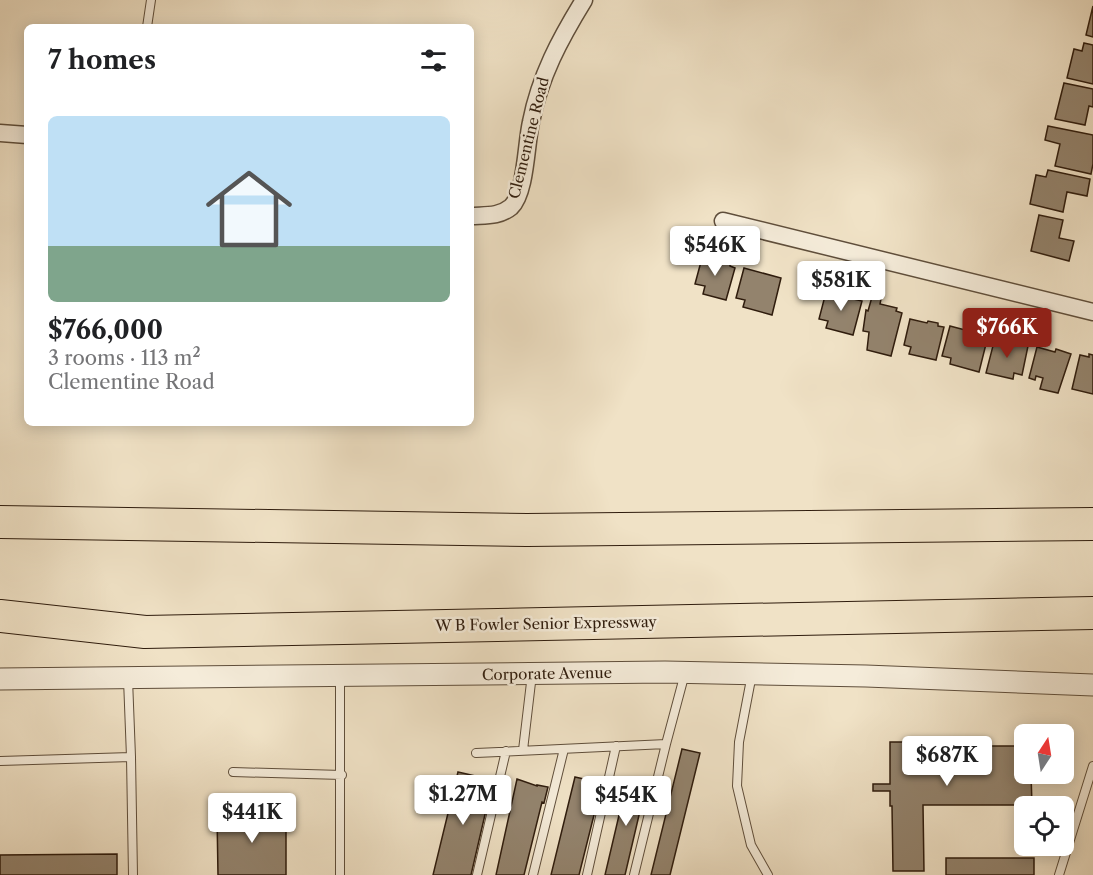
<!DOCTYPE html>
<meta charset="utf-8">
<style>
:root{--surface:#fff;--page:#f2f2f2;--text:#202124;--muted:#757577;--accent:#8f2418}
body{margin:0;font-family:"Libre Caslon Text",serif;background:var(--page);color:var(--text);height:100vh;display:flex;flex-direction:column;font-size:22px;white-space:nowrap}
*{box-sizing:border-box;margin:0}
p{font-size:20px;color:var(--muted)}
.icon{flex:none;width:33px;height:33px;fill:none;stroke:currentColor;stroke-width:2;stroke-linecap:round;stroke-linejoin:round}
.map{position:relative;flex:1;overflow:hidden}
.side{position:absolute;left:24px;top:24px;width:450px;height:402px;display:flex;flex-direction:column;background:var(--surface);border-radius:9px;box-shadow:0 3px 15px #0003}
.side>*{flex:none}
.needle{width:39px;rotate:12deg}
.controls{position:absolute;left:1014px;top:724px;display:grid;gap:12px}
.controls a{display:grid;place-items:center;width:60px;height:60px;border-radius:9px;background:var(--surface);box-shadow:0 3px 15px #0003;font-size:30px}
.price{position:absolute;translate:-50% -51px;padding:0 14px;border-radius:6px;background:#fff;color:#222;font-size:20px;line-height:39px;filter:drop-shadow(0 2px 3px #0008)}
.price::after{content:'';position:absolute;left:50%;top:36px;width:18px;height:14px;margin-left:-9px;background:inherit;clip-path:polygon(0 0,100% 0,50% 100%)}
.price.on{background:var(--accent);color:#fff}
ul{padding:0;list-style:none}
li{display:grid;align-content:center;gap:12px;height:318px;padding:0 24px}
li span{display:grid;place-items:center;height:186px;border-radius:9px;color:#555}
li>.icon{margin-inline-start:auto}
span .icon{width:108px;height:108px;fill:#fffc;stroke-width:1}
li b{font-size:26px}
h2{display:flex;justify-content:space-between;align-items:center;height:72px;padding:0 24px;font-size:26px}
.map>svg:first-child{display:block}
.building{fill:#93836d;stroke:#2f1c0d;stroke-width:1.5}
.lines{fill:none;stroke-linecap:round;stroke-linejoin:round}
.service-casing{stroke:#5f4e3b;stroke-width:10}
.minor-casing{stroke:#5f4e3b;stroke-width:19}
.tertiary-casing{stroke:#5f4e3b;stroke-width:23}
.motorway-casing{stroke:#2f1c0d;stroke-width:34}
.service{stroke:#f5ecda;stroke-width:8}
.minor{stroke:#f5ecda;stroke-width:16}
.tertiary{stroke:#f5ecda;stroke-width:21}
.motorway{stroke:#f0e2c6;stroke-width:32}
.labels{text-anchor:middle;stroke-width:5;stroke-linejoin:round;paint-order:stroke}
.street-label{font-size:15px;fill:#2f1c0d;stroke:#f5ecda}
</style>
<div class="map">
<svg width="1093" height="875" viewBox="0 0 1093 875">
<rect width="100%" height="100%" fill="#f0e2c6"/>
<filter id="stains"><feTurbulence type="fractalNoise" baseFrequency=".00333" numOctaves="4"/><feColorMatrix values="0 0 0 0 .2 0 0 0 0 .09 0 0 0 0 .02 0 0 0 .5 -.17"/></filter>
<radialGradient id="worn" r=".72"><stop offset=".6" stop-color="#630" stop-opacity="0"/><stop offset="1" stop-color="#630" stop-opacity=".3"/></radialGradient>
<path class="building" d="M1093 6V37L1086 35Z
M1084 43 1093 45V84L1067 78 1074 49 1082 51Z
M1064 83 1093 89V107L1089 106 1085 125 1055 119Z
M1048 126 1093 135V164L1091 174 1055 166 1060 144 1045 140Z
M1048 170 1090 179 1087 196 1067 192 1063 212 1030 204 1036 175 1046 177Z
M1039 215 1063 220 1059 238 1074 241 1069 261 1031 251Z
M712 257 730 262V266L735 268 726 300 703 294 705 286 695 284 702 258 711 260Z
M744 268 781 278 772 315 743 307 745 300 736 298Z
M837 291 854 296 853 299 862 301 853 335 826 328 828 321 819 319 826 292 837 294Z
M872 297 881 299 880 304 897 308 896 311 902 313 891 356 867 350 869 332 863 331 866 310 868 311Z
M910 319 927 323 928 321 938 323V326L944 327 936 360 909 354 911 347 904 345Z
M950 326 988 336 979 372 950 364 951 358 942 356Z
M995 338 1011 340V342L1028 346 1022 375 1014 373 1013 379 986 373Z
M1037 347 1055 352 1056 349 1071 354 1058 393 1040 389 1043 378 1036 376 1035 380 1029 378Z
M1089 354 1093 355V394L1072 389 1080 355 1089 357Z
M890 742H946V746H1024V774H1031L1032 805H923L924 871H893L892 806H890V791H873V784H890Z
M682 749 700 753 670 875H651Z
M458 772 493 780 471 875H433Z
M575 777 602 783 579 875H551Z
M628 777 647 781 625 875H605Z
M517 779 537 786V785L548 787 544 803 542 802 524 875H496Z
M217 814H286V875H218Z
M117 854V875H0V855Z
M946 858H1034V875H946Z"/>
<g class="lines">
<defs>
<path id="service" d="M147 27 151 0
M752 674 739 742 737 786 751 845 768 875
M340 676V875
M523 750 532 674
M476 753 666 744 685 673
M131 757 133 875
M0 761 131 757 128 679
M233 772 342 775
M477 875 506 751
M533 875 564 749
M587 875 616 746
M634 875 666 744
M1059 875 1093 766"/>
<path id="minor" d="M0 133 27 135
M471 216C485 215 499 217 511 207 526 193 526 143 531 122 540 76 560 39 584 0
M723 221 1093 312"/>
<path id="tertiary" d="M0 679 665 672 866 676 1093 685"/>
<path id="motorway" d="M0 522 527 530 1093 524
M0 616 145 632 1093 613"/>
</defs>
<use href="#service" class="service-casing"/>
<use href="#minor" class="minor-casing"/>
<use href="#tertiary" class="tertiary-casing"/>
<use href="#motorway" class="motorway-casing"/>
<use href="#service" class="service"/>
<use href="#minor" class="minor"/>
<use href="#tertiary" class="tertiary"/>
<use href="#motorway" class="motorway"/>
</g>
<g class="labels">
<g class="street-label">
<text transform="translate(529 138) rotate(-76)" y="5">Clementine Road</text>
<text transform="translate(546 624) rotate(-1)" y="5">W B Fowler Senior Expressway</text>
<text transform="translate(547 674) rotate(-1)" y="5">Corporate Avenue</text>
</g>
</g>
<rect width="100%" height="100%" filter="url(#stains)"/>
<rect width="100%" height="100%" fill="url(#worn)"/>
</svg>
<div class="controls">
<a><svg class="needle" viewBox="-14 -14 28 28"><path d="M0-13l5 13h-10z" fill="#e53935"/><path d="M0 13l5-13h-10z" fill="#757577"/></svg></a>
<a><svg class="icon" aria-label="locate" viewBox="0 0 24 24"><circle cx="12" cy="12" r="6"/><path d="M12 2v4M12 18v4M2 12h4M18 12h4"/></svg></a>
</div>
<b class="price" style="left:715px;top:277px">$546K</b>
<b class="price" style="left:841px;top:312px">$581K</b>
<b class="price on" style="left:1007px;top:359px">$766K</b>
<b class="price" style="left:947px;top:787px">$687K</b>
<b class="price" style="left:463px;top:826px">$1.27M</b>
<b class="price" style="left:626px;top:827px">$454K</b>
<b class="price" style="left:252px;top:844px">$441K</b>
<section class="side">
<h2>7 homes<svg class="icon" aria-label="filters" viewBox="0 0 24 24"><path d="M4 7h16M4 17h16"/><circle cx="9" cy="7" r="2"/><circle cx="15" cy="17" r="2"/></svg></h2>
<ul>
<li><span style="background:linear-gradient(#bfe0f5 70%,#7fa58c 0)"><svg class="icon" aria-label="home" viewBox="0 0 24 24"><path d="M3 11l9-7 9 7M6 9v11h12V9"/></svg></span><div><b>$766,000</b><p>3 rooms · 113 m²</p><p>Clementine Road</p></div></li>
</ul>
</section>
</div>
